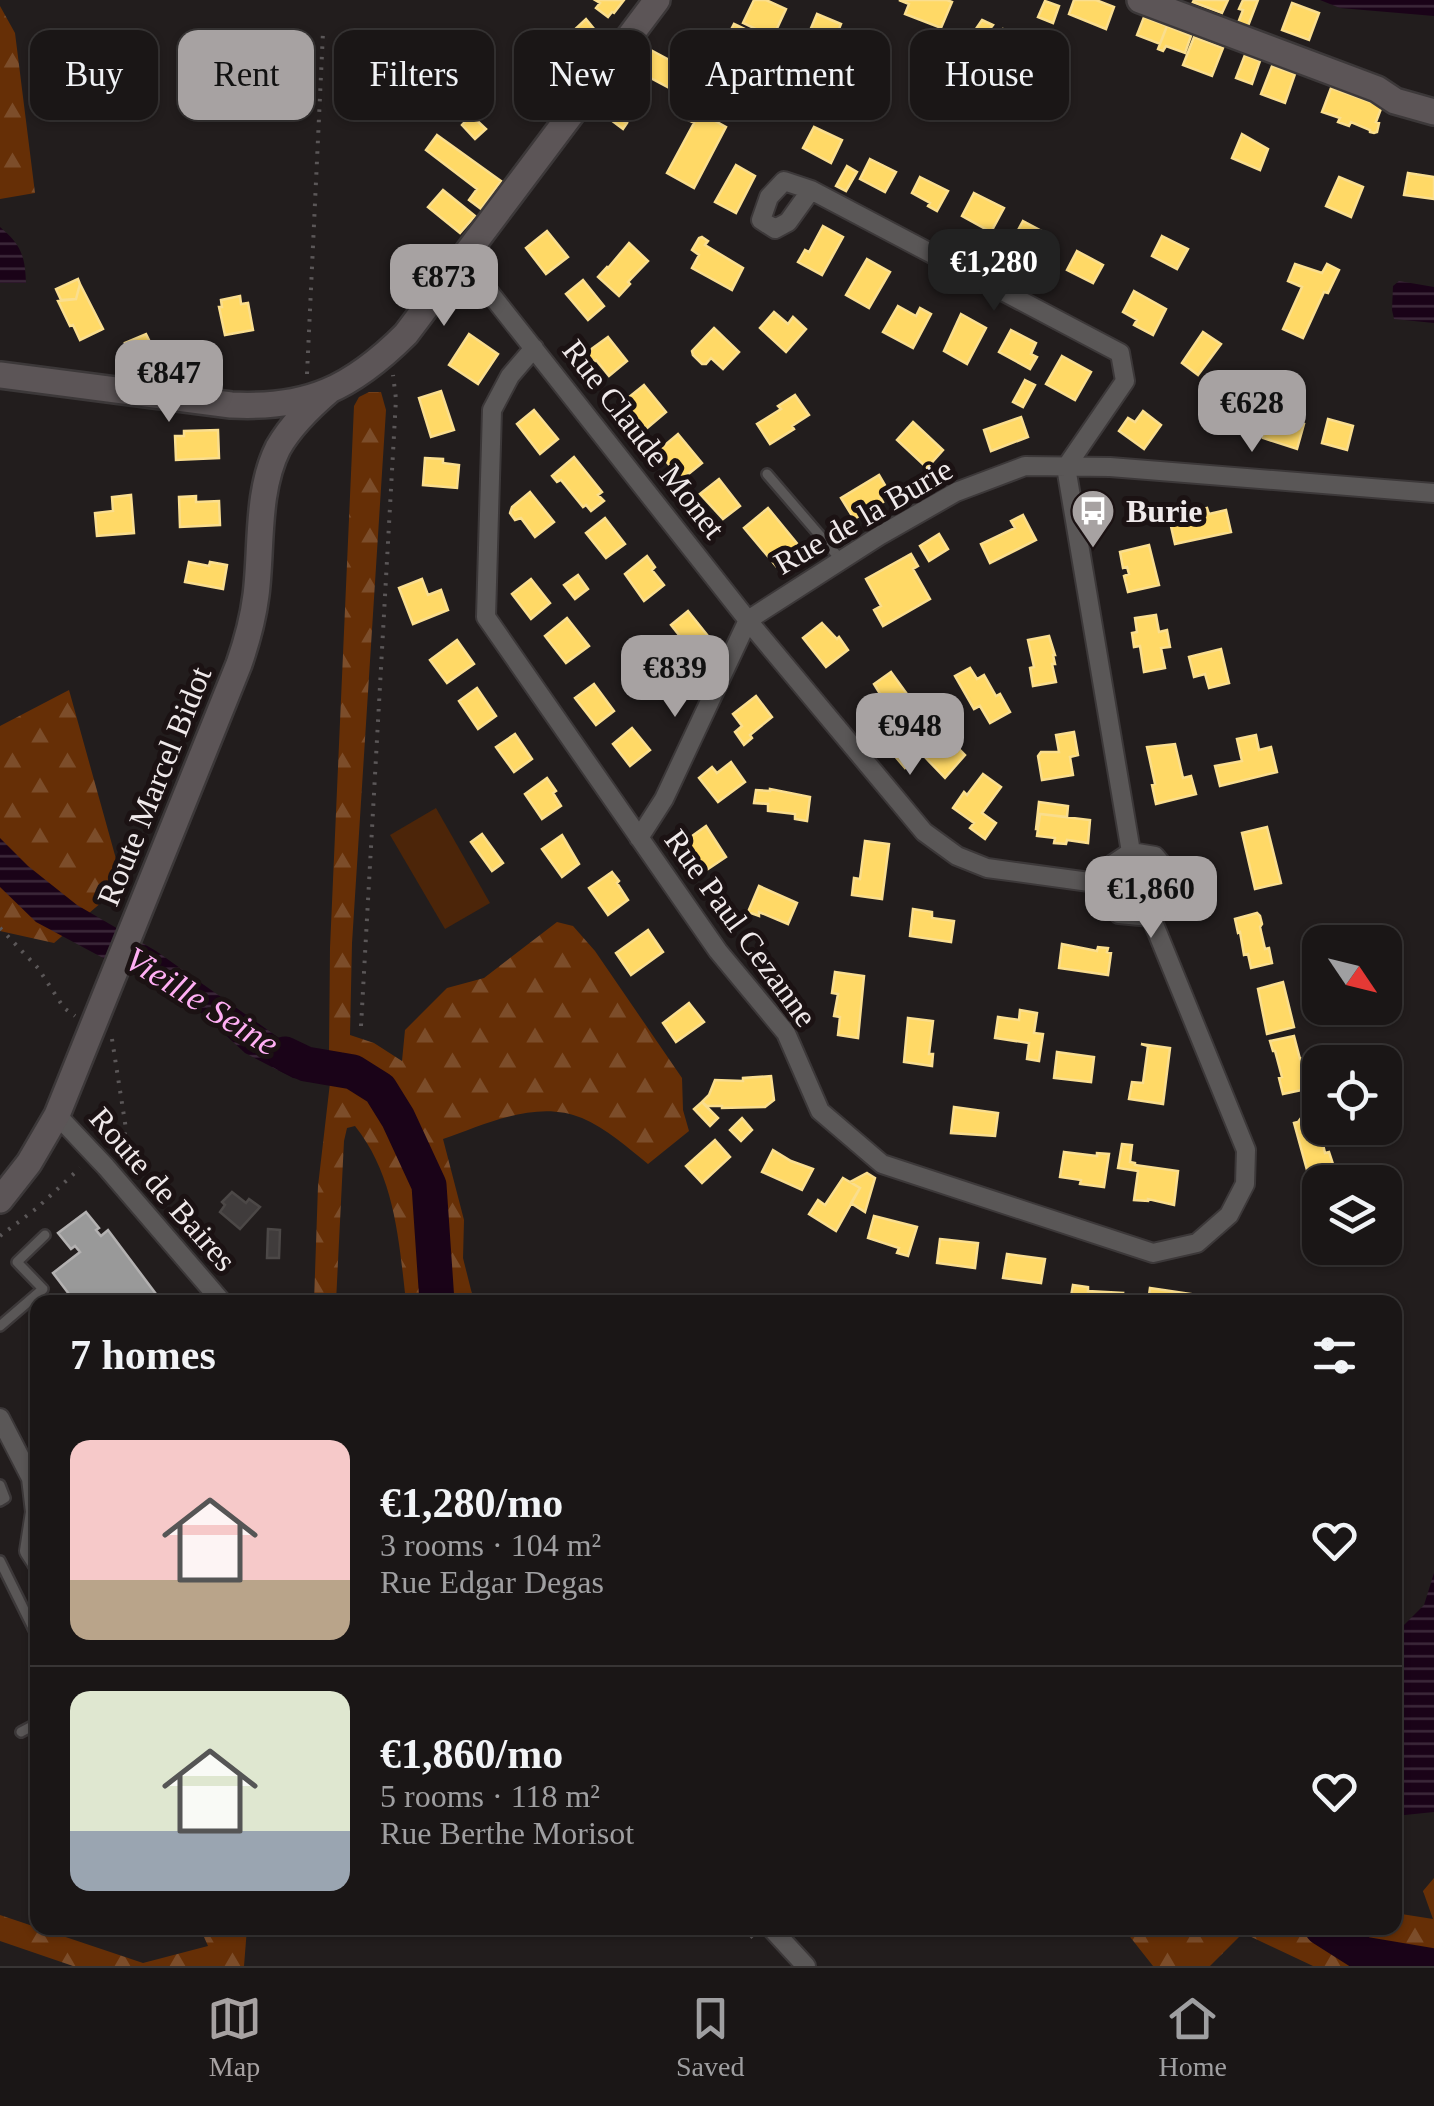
<!DOCTYPE html>
<meta charset="utf-8">
<style>
:root{--surface:#1a1616;--page:#272323;--text:#f1f3f6;--muted:#9f9fa1;--line:#383535;--accent:#a7a2a2}
body{margin:0;font-family:"Times New Roman",serif;background:var(--page);color:var(--text);height:100vh;display:flex;flex-direction:column;font-size:38px;white-space:nowrap}
*{box-sizing:border-box;margin:0}
p{font-size:32px;color:var(--muted)}
.icon{flex:none;width:55px;height:55px;fill:none;stroke:currentColor;stroke-width:2;stroke-linecap:round;stroke-linejoin:round}
.map{position:relative;flex:1;overflow:hidden}
.drawer{position:absolute;left:30px;top:1295px;width:1372px;height:640px;display:flex;flex-direction:column;background:var(--surface);border-radius:20px;box-shadow:0 2px 8px #0004,0 0 0 2px var(--line)}
.drawer>*{flex:none}
.top-card{position:absolute;left:30px;top:30px;width:1375px;height:90px;display:flex;gap:20px}
.needle{width:65px;rotate:125deg}
.fabs{position:absolute;left:1302px;top:925px;display:grid;gap:20px}
.fabs a{display:grid;place-items:center;width:100px;height:100px;border-radius:20px;background:var(--surface);box-shadow:0 2px 8px #0004,0 0 0 2px var(--line);font-size:50px}
.price{position:absolute;translate:-50% -85px;padding:0 22px;border-radius:20px;background:var(--accent);color:#111;font-size:32px;line-height:65px;filter:drop-shadow(0 2px 5px #0008)}
.price::after{content:'';position:absolute;left:50%;top:60px;width:30px;height:22px;margin-left:-15px;background:inherit;clip-path:polygon(0 0,100% 0,50% 100%)}
.price.active{background:#222;color:#fff}
ul{padding:0;list-style:none}
li{display:flex;align-items:center;gap:30px;height:250px;padding:0 40px}
li+li{border-top:2px solid var(--line)}
li span{display:grid;place-items:center;flex:none;width:280px;height:200px;border-radius:20px;color:#555}
li>.icon{margin-inline-start:auto}
span .icon{width:120px;height:120px;fill:#fffc;stroke-width:1}
li b{font-size:42px}
h2{display:flex;justify-content:space-between;align-items:center;height:120px;padding:0 40px;font-size:42px}
.tag{padding:0 35px;border-radius:20px;background:var(--surface);box-shadow:0 2px 8px #0004,0 0 0 2px var(--line);font-size:35px;line-height:90px}
.tag.active{background:var(--accent);color:#111}
.tabs{display:flex;justify-content:space-around;align-items:center;height:140px;border-top:2px solid var(--line);background:var(--surface);font-size:28px;color:var(--muted)}
.tabs a{display:grid;justify-items:center;gap:5px}
.tabs .active{color:var(--accent)}
.map>svg:first-child{display:block}
.forest{fill:url(#forest-firs)}
.park{fill:#4c2509}
.water{fill:url(#water-rules)}
.homes{fill:#ffd966;stroke:#fade8e;stroke-width:2.5}
.industry{fill:#999;stroke:#b3b1b1;stroke-width:2.5}
.lines{fill:none;stroke-linecap:round;stroke-linejoin:round}
.river{stroke:#1a0318;stroke-width:35}
.building{fill:#403c3c;stroke:#4c4847;stroke-width:2.5}
.lane-casing{stroke:#3c3839;stroke-width:14}
.street-casing{stroke:#3c3839;stroke-width:22}
.secondary-casing{stroke:#3c3839;stroke-width:30}
.path{stroke:#5b5758;stroke-width:4;stroke-dasharray:2.5 8;stroke-linecap:butt}
.lane{stroke:#5a5757;stroke-width:9}
.street{stroke:#5a5757;stroke-width:18}
.secondary{stroke:#5c5557;stroke-width:25}
.labels{text-anchor:middle;stroke-width:10;stroke-linejoin:round;paint-order:stroke}
.street-label{font-size:32px;fill:#efe9ea;stroke:#1b1213}
.poi-label{font-size:32px;font-weight:bold;fill:#efe9ea;stroke:#1b1213;text-anchor:start}
.water-label{font-size:35px;font-style:italic;fill:#ffaff4;stroke:#1b1213}
</style>
<div class="map">
<svg width="1434" height="1966" viewBox="0 0 1434 1966">
<defs>
<pattern id="forest-firs" width="22" height="20" patternUnits="userSpaceOnUse" patternTransform="scale(2.5)"><rect width="22" height="20" fill="#662f06"/><path d="M5 1l3.5 6h-7zM16 11l3.5 6h-7z" fill="#7c4d2a"/></pattern>
<pattern id="water-rules" width="6" height="5" patternUnits="userSpaceOnUse" patternTransform="scale(2.5)"><rect width="6" height="5" fill="#1a0318"/><path d="M0 2.5h6" fill="none" stroke="#3c283a"/></pattern>
</defs>
<rect width="100%" height="100%" fill="#221d1d"/>
<path class="forest" d="M0 6 15 33 35 193 0 199Z
M369 392H381L386 410 352 943 350 1035 374 1043 402 1061 405 1030 447 988 484 978 557 922 573 926 595 951 682 1078 683 1110 689 1131 648 1164C628 1148 606 1128 582 1118 537 1099 486 1124 443 1139L464 1220 463 1258 474 1302H449L441 1206 417 1132 390 1087 369 1067 329 1055 330 948 354 406 359 397Z
M69 690 123 884 54 943 0 931V726Z
M330 1083 356 1085 369 1091 388 1114 416 1194 425 1302H406C399 1241 395 1176 355 1126L347 1128 344 1141 336 1302H314L318 1186Z
M1434 1878V1959L1368 1945 1344 1928H1395V1913L1433 1919 1423 1891Z
M0 1915 143 1963 208 1946 200 1928H247L244 1966H73L0 1941Z
M1123 1928H1304L1374 1966H1313L1243 1933 1210 1966H1153Z"/>
<path class="park" d="M436 808 490 903 445 929 390 835Z"/>
<path class="water" d="M1320 0H1434V16L1340 8Z
M0 227C21 245 25 255 26 283H0Z
M1399 281 1434 287V323L1394 319 1392 310 1393 286Z
M0 838 28 866 77 905 156 951 279 1038 298 1047 329 1055 330 1083 293 1078 245 1053 205 1016 162 987 133 974 36 922 0 887Z
M1434 1573V1812L1395 1816V1634L1424 1605Z"/>
<path class="homes" d="M595 0H624L614 13 612 12 608 17 596 8 600 3Z
M754 0H766L786 9 773 37 743 23Z
M899 0H947L952 2 941 28 905 14 909 4Z
M1074 0H1096L1114 7 1106 29 1069 14Z
M1194 0H1228L1222 13 1193 2Z
M1243 0H1258L1248 26 1238 23 1243 10 1239 9Z
M1045 1 1059 6 1053 23 1038 17Z
M1292 3 1319 13 1309 40 1282 30Z
M817 14 841 24 827 58 803 47Z
M1144 17 1167 26 1160 44 1137 35Z
M586 19 604 41 563 97 548 86 543 93 538 90 542 84 544 86 563 60 554 51 555 48Z
M982 20 993 25 986 34 990 37 993 32 998 36 1003 29 1022 36 1000 66 967 42Z
M734 24 758 35 736 79 712 67Z
M1167 26 1191 36 1185 53 1166 46 1163 51 1158 49Z
M1194 37 1223 48 1212 76 1183 65Z
M647 48 703 78 692 100 632 68Z
M1245 55 1260 61 1252 84 1236 78Z
M1272 66 1295 74 1285 103 1261 94Z
M621 83 641 98 623 121 627 123 623 129 599 111Z
M1331 88 1382 106 1376 122 1379 123 1377 132 1374 133 1370 132V130L1351 122 1349 126 1338 122 1340 118 1322 112Z
M690 107 726 127 694 188 667 173 694 123 684 118Z
M471 115 486 129 475 139 462 125Z
M814 127 842 140 831 163 803 148Z
M1242 134 1268 149 1260 170 1232 158Z
M437 135 501 181 481 209 469 200 477 189 426 150Z
M870 159 896 172 885 192 860 179Z
M736 165 755 176 736 213 715 202Z
M847 166 857 172 846 191 836 186Z
M1408 173 1434 177V199L1404 195Z
M920 177 948 191 937 211 928 206 930 203 912 193Z
M1339 177 1363 187 1351 217 1326 206Z
M443 190 475 216 460 233 428 207Z
M974 193 1004 208 991 232 962 216Z
M1023 221 1053 237 1035 270 1005 254Z
M823 226 843 237 822 275 798 262 805 250 809 252Z
M547 231 568 257 546 274 526 248Z
M1162 236 1188 249 1177 269 1152 256Z
M702 237 708 241 705 245 743 268 732 290 692 268 699 255 692 250 699 238Z
M629 243 648 261 628 282 630 284 619 296 598 277 607 267 608 268Z
M1077 251 1103 265 1093 283 1067 270Z
M867 259 890 272 869 308 846 295Z
M1295 264 1322 273 1327 264 1339 270 1328 293 1324 292 1303 338 1283 329 1302 287 1288 281Z
M78 279 80 284 76 299 61 300 56 289Z
M583 280 604 306 588 320 566 294Z
M80 284 103 329 80 340 73 325 70 326 58 301 76 299Z
M1134 291 1166 309 1153 335 1134 325 1137 320 1123 312Z
M240 296 241 304 248 303 253 330 225 335 219 307H222L221 300Z
M898 306 916 316 920 308 931 314 913 348 883 332Z
M774 312 788 324 793 317 806 329 786 352 760 328Z
M961 314 986 328 967 364 944 351Z
M714 328 739 352 723 369 711 358 706 364H702L693 355 692 351Z
M1011 330 1036 343 1031 354 1037 357 1030 369 999 352Z
M1203 332 1221 344 1198 375 1182 363Z
M146 334 153 348 160 349V354L150 360 148 356 134 362 125 343Z
M469 334 498 354 478 384 449 365Z
M608 337 627 361 609 376 596 360 594 362 586 353Z
M1062 356 1091 372 1075 400 1046 384Z
M1025 380 1035 385 1023 407 1013 402Z
M1224 383 1248 401 1234 421 1209 403Z
M644 385 666 412 646 429 623 402Z
M441 391 454 430 431 437 419 398Z
M795 395 809 415 792 426 794 429 770 444 757 424 781 409 778 406Z
M534 410 558 439 540 454 517 424Z
M1143 411 1161 425 1144 449 1119 431 1128 418 1135 422Z
M1268 415 1304 424 1297 449 1263 438Z
M1021 417 1028 437 991 451 984 430Z
M1328 419 1353 426 1347 450 1322 443Z
M913 422 943 450 927 468 897 440Z
M218 430 219 458 176 460 175 436H184V431Z
M678 434 702 463 681 480 658 451Z
M574 457 602 492 598 495 604 501 591 511 586 505 583 507 561 480 557 482 552 476Z
M425 458 443 459V463L459 465 457 488 423 485Z
M879 475 889 492 880 497 883 502 854 519 841 498Z
M719 479 740 506 723 519 700 494Z
M530 492 554 522 535 537 521 518 515 520 510 513 512 507Z
M131 495 134 533 97 536 95 513 113 511 112 497Z
M196 496V502L219 501 220 525 180 527 179 497Z
M768 508 800 547 776 566 744 528Z
M1207 508 1209 514 1226 510 1231 532 1175 544 1170 522 1191 518 1190 512Z
M1023 515 1036 540 990 563 981 544 1015 528 1011 521Z
M605 518 625 544 606 558 586 533Z
M939 534 948 549 929 561 920 546Z
M1149 545 1159 585 1128 592 1124 576 1129 574 1127 567 1123 568 1120 552Z
M911 554 918 566 913 569 930 599 883 626 874 610 881 606 866 579Z
M647 556 655 567 652 570 664 585 644 601 625 574Z
M189 562 209 566 210 562 227 565 223 589 185 582Z
M578 575 588 589 575 599 564 585Z
M422 579 428 595 441 590 448 610 413 624 399 588Z
M531 579 550 603 531 619 512 594Z
M688 611 712 641 694 654 671 625Z
M1156 615 1159 632 1167 630 1170 647 1161 648 1165 668 1144 672 1140 646 1134 647 1132 633 1137 632 1135 618Z
M567 618 589 646 566 663 545 636Z
M822 623 837 639 839 637 848 650 826 667 803 638Z
M1049 636 1055 655H1053L1055 664H1052L1056 682 1033 686 1030 668 1034 667 1028 640Z
M457 640 474 664 447 683 430 660Z
M1221 649 1229 683 1209 688 1205 674 1194 677 1189 657Z
M660 657 674 675 648 696 634 678Z
M970 668 977 679 984 675 996 696 1000 694 1010 712 990 723 980 706 974 709 955 676Z
M891 672 912 701 919 695 926 705 907 718 901 709 880 724 868 706 882 697 874 684Z
M594 684 614 711 596 725 575 698Z
M477 688 496 716 478 729 459 701Z
M756 696 772 717 750 735 752 738 744 745 735 732 742 726 733 714Z
M632 728 650 750 630 766 613 744Z
M941 731 965 755 945 778 921 753 905 768 894 755 913 734 925 747Z
M1074 732 1078 755 1070 757 1073 775 1042 780 1038 756 1041 752H1059L1056 735Z
M515 734 532 759 514 772 496 747Z
M1256 735 1259 750 1271 747 1277 772 1220 786 1215 766 1242 761 1237 739Z
M1175 744 1183 778 1191 776 1196 794 1156 804 1152 785 1155 784 1147 747Z
M731 762 745 782 718 802 699 778 712 767 717 773Z
M983 774 1001 787 982 813 996 823 985 839 970 828 974 823 953 808 964 792 967 795Z
M547 778 556 791 553 793 561 806 542 819 525 794Z
M770 789 810 797 807 821 795 819V814L768 811V804L754 803 756 790 770 791Z
M1039 802 1068 806 1067 817 1040 814 1038 829H1036Z
M1040 814 1090 820 1088 843 1067 840 1066 844 1054 843 1055 838 1037 836Z
M706 826 726 857 705 871 685 841Z
M1267 827 1281 883 1255 889 1242 833Z
M482 834 503 863 492 871 471 842Z
M562 835 579 864 562 877 542 849Z
M865 841 889 844 882 899 852 895 854 878 860 879Z
M612 872 619 881 617 883 628 900 608 915 589 888Z
M759 886 797 903 788 924 759 912V916L748 912Z
M913 909 932 912V918L954 921 951 942 910 936Z
M1257 913 1260 916 1262 924 1260 927 1265 949 1269 948 1272 963 1251 968 1248 954 1244 955 1240 932 1238 933 1235 919Z
M648 930 663 952 631 975 616 953Z
M1062 944 1097 951 1098 947 1108 948 1107 952 1111 953 1108 975 1059 968Z
M835 972 864 976 858 1038 838 1035 840 1017 834 1016 838 994 832 993Z
M1283 982 1294 1027 1267 1034 1258 989Z
M689 1003 704 1022 676 1042 663 1023Z
M1020 1010 1037 1013 1034 1033 1043 1034 1039 1061 1027 1059 1029 1043 995 1038 998 1017 1019 1020Z
M908 1018 933 1021 929 1054H933L932 1066 904 1062Z
M1294 1036 1300 1059 1305 1058 1311 1088 1283 1094 1279 1078 1282 1077 1275 1051H1273L1270 1041Z
M1141 1044 1170 1048 1163 1104 1129 1099 1132 1082 1143 1083 1148 1046Z
M1057 1052 1094 1057 1091 1082 1054 1078Z
M771 1076 774 1100 765 1107 722 1108V1106H707L702 1102 709 1095 715 1080 743 1081V1078Z
M702 1102 718 1118 710 1126 694 1109Z
M954 1107 998 1113 995 1136 951 1133Z
M1304 1114 1313 1118 1320 1117V1128H1323L1324 1130 1320 1131 1325 1153 1329 1152 1333 1164 1307 1170 1294 1123 1298 1122Z
M742 1118 752 1130 741 1141 730 1130Z
M715 1140 730 1157 702 1183 686 1166Z
M1122 1144 1132 1145 1130 1162 1135 1163V1165L1178 1171 1174 1205 1148 1199V1201L1134 1200 1138 1171 1118 1168Z
M773 1150 791 1161 813 1169 802 1190 762 1172Z
M1064 1152 1097 1156V1153L1109 1154 1104 1187 1080 1184 1081 1180 1060 1177Z
M867 1173 875 1178 865 1212 851 1203 860 1188 850 1182Z
M843 1178 860 1188 836 1231 809 1214 818 1200 825 1205Z
M1320 1186V1227L1315 1228 1306 1189Z
M874 1216 917 1227 908 1256 897 1253 899 1248 868 1238Z
M940 1239 978 1243 975 1268 937 1263Z
M1007 1254 1045 1259 1041 1283 1003 1278Z
M1073 1285 1088 1287V1291L1123 1293 1121 1302H1070Z
M1150 1288 1191 1294 1190 1302H1148Z"/>
<path class="industry" d="M86 1212 99 1228 96 1230 101 1236 108 1230 162 1302H75L53 1273 80 1252 75 1246 71 1249 58 1233Z"/>
<g class="lines">
<path class="river" d="M285 1054 306 1064 353 1072 380 1089 398 1118 429 1185 437 1302
M1322 1928 1363 1954 1434 1966"/>
</g>
<path class="building" d="M232 1192 246 1203 249 1199 260 1207 240 1229 220 1212 225 1205 222 1202Z
M268 1229 280 1230 279 1258H267Z"/>
<g class="lines">
<defs>
<path id="lane" d="M767 474 841 560
M0 1326 43 1289 17 1262 45 1235
M0 1485 5 1498 0 1501
M0 1561 38 1638
M21 1732 38 1723"/>
<path id="street" d="M811 190 788 222 775 229 761 220 769 197 784 181 811 190 1120 353 1125 381 1066 467
M463 259 754 628 924 832 957 856 987 868 1104 884
M534 348 510 376 492 410 486 617 718 951 786 1033 820 1111 882 1164 1153 1253 1197 1243 1229 1215 1245 1184 1246 1150 1151 917
M1066 467 1131 852
M639 838 664 799 748 620 879 536 956 492 1025 466 1110 467 1434 493
M1131 852 1155 856 1171 875 1169 900 1151 917 1119 914 1104 884 1113 864Z
M57 1115 106 1167 222 1302
M0 1418 36 1488
M31 1478 35 1512 29 1551 38 1565
M771 1928 806 1966"/>
<path id="secondary" d="M1140 0 1377 89 1395 101 1434 112
M0 375 231 405C308 409 352 388 406 334L657 0
M0 1200 29 1163 57 1115 239 664C247 641 253 619 256 595 262 548 256 492 278 448 291 425 310 407 330 390"/>
</defs>
<use href="#lane" class="lane-casing"/>
<use href="#street" class="street-casing"/>
<use href="#secondary" class="secondary-casing"/>
<path class="path" d="M307 374 323 32
M0 928 38 968 64 1008 75 1016
M361 1026 396 399 393 375
M112 1039 126 1129 122 1145 117 1151
M0 1236 37 1208 80 1168
M744 1928 757 1942"/>
<use href="#lane" class="lane"/>
<use href="#street" class="street"/>
<use href="#secondary" class="secondary"/>
</g>
<defs>
<symbol id="bus-pin" viewBox="-11 -11 22 30"><path d="M0 17L-7.5 6A9.5 9.5 0 1 1 7.5 6Z" fill="#a7a2a2" stroke="#1b1213"/><path d="M-5-6H5V4H4V6H2V4H-2V6H-4V4H-5ZM-3.5-4V0h7V-4ZM-3.5 1.2v1.5H-2V1.2ZM2 1.2v1.5H3.5V1.2Z" fill="#fff"/></symbol>
</defs>
<g fill-rule="evenodd">
<use href="#bus-pin" x="1068" y="486" width="50" height="68"/>
</g>
<g class="labels">
<g class="street-label">
<text transform="translate(644 439) rotate(52)" y="11">Rue Claude Monet</text>
<text transform="translate(863 516) rotate(-30)" y="11">Rue de la Burie</text>
<text transform="translate(154 786) rotate(-68)" y="11">Route Marcel Bidot</text>
<text transform="translate(741 928) rotate(54)" y="11">Rue Paul Cezanne</text>
<text transform="translate(163 1189) rotate(49)" y="11">Route de Baires</text>
</g>
<g class="poi-label">
<text x="1126" y="522">Burie</text>
</g>
<g class="water-label">
<text transform="translate(202 1001) rotate(32)" y="12">Vieille Seine</text>
</g>
</g>
</svg>
<div class="fabs">
<a><svg class="needle" viewBox="-14 -14 28 28"><path d="M0-13l5 13h-10z" fill="#e53935"/><path d="M0 13l5-13h-10z" fill="#9f9fa1"/></svg></a>
<a><svg class="icon" aria-label="locate" viewBox="0 0 24 24"><circle cx="12" cy="12" r="6"/><path d="M12 2v4M12 18v4M2 12h4M18 12h4"/></svg></a>
<a><svg class="icon" aria-label="layers" viewBox="0 0 24 24"><path d="M12 4l9 5-9 5-9-5zM3 14l9 5 9-5"/></svg></a>
</div>
<b class="price active" style="left:994px;top:314px">€1,280</b>
<b class="price" style="left:444px;top:329px">€873</b>
<b class="price" style="left:169px;top:425px">€847</b>
<b class="price" style="left:1252px;top:455px">€628</b>
<b class="price" style="left:675px;top:720px">€839</b>
<b class="price" style="left:910px;top:778px">€948</b>
<b class="price" style="left:1151px;top:941px">€1,860</b>
<div class="top-card">
<a class="tag">Buy</a>
<a class="tag active">Rent</a>
<a class="tag">Filters</a>
<a class="tag">New</a>
<a class="tag">Apartment</a>
<a class="tag">House</a>
</div>
<section class="drawer">
<h2>7 homes<svg class="icon" aria-label="filters" viewBox="0 0 24 24"><path d="M4 7h16M4 17h16"/><circle cx="9" cy="7" r="2"/><circle cx="15" cy="17" r="2"/></svg></h2>
<ul>
<li><span style="background:linear-gradient(#f6c9c9 70%,#b9a48a 0)"><svg class="icon" aria-label="home" viewBox="0 0 24 24"><path d="M3 11l9-7 9 7M6 9v11h12V9"/></svg></span><div><b>€1,280/mo</b><p>3 rooms · 104 m²</p><p>Rue Edgar Degas</p></div><svg class="icon" aria-label="heart" viewBox="0 0 24 24"><path d="M12 20l-8-8c-3-5 5-10 8-4 3-6 11-1 8 4z"/></svg></li>
<li><span style="background:linear-gradient(#dfe7d0 70%,#9aa5b1 0)"><svg class="icon" aria-label="home" viewBox="0 0 24 24"><path d="M3 11l9-7 9 7M6 9v11h12V9"/></svg></span><div><b>€1,860/mo</b><p>5 rooms · 118 m²</p><p>Rue Berthe Morisot</p></div><svg class="icon" aria-label="heart" viewBox="0 0 24 24"><path d="M12 20l-8-8c-3-5 5-10 8-4 3-6 11-1 8 4z"/></svg></li>
</ul>
</section>
</div>
<nav class="tabs">
<a class="active"><svg class="icon" aria-label="map" viewBox="0 0 24 24"><path d="M3 6l6-2 6 2 6-2v14l-6 2-6-2-6 2zM9 4v14M15 6v14"/></svg>Map</a>
<a><svg class="icon" aria-label="saved" viewBox="0 0 24 24"><path d="M7 4h10v16l-5-4-5 4z"/></svg>Saved</a>
<a><svg class="icon" aria-label="home" viewBox="0 0 24 24"><path d="M3 11l9-7 9 7M6 9v11h12V9"/></svg>Home</a>
</nav>
